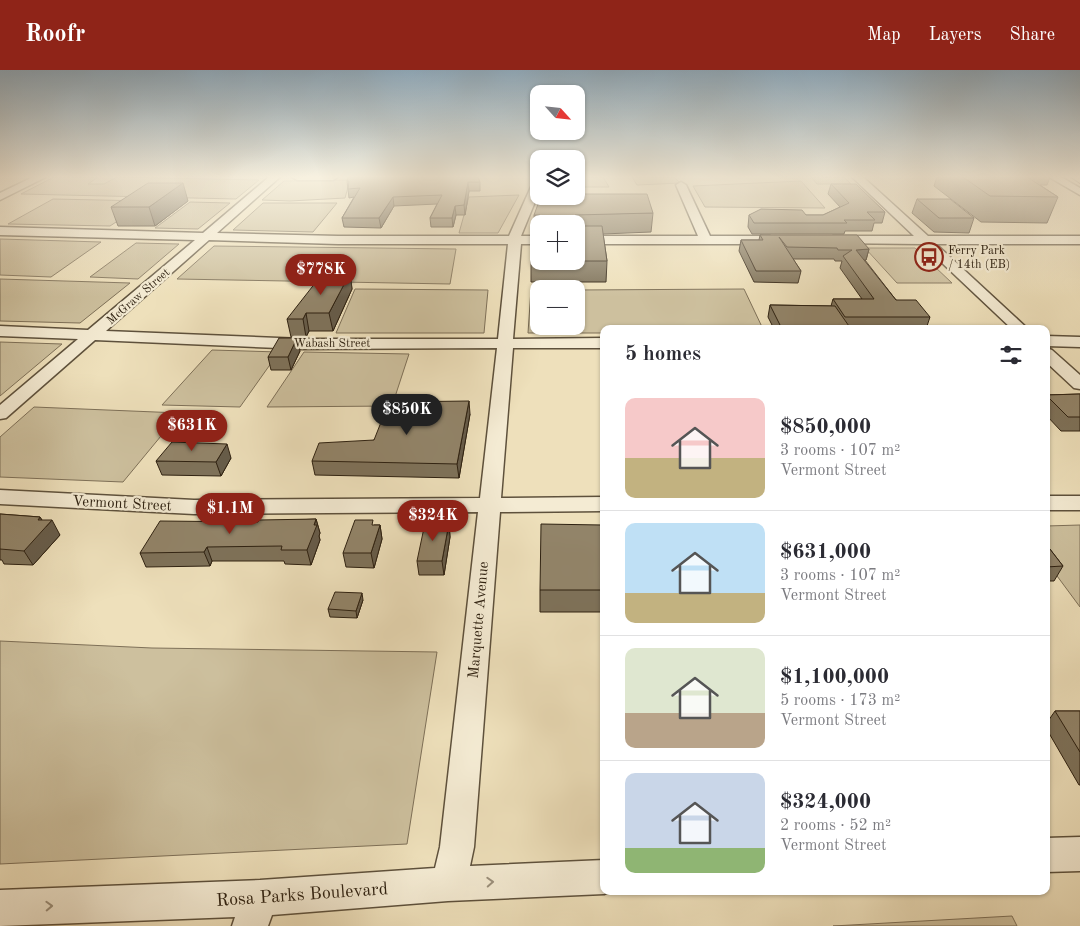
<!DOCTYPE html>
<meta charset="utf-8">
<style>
:root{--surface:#fff;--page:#f7f7f7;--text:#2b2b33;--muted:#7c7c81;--line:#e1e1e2;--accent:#8f2418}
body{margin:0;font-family:"Old Standard TT",serif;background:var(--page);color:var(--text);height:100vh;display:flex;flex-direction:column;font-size:19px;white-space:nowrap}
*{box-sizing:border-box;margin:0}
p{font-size:16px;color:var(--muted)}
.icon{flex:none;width:28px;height:28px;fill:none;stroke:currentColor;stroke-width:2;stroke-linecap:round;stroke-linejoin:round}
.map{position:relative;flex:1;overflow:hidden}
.drawer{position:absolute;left:600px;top:255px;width:450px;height:570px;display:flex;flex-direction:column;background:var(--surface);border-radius:10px;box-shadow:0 1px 4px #0004}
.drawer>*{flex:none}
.needle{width:32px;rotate:117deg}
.tools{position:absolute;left:530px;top:15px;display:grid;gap:10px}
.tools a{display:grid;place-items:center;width:55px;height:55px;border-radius:10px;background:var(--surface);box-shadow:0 1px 4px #0004;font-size:25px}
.price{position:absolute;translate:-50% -42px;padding:0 11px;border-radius:18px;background:var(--accent);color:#fff;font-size:16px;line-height:32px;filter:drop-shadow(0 1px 2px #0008)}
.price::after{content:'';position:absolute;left:50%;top:30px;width:15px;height:11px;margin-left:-8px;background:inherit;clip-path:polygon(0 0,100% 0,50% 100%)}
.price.on{background:#222;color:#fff}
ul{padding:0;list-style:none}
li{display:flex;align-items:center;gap:15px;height:125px;padding:0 25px}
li+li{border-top:1px solid var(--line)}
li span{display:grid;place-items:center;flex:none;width:140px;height:100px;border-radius:10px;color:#555}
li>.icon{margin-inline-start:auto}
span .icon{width:60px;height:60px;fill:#fffc;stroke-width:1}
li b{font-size:21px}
h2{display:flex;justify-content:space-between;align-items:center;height:60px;padding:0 25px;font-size:21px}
header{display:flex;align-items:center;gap:30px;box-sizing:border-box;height:70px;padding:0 25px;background:var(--accent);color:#fff}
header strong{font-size:24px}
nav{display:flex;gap:28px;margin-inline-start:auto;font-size:18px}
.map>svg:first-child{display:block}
.green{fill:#cdc09e;stroke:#7e7058}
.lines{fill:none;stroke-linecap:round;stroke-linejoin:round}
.minor-casing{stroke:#5e513c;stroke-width:3}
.major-casing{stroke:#2e2111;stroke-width:2}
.minor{fill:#f4ebd3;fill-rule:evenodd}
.major{fill:#eee0bb;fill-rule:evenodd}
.wall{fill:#7e725a;stroke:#2e2111;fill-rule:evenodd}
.shaded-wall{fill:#665c4a;stroke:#2e2111}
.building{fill:#928469;stroke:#2e2111}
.oneway{stroke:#9b907c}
.labels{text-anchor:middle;stroke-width:4.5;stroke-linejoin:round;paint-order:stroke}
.far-poi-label{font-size:12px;fill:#2e2111;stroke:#f4ebd3;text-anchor:start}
.far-street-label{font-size:12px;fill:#2e2111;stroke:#f4ebd3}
.street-label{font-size:15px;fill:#2e2111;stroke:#f4ebd3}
.near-street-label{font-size:18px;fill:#2e2111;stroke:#f4ebd3}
</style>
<header>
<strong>Roofr</strong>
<nav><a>Map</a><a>Layers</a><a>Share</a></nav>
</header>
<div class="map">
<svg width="1080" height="856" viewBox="0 0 1080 856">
<rect width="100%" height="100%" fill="#eee0bb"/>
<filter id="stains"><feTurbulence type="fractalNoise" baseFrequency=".004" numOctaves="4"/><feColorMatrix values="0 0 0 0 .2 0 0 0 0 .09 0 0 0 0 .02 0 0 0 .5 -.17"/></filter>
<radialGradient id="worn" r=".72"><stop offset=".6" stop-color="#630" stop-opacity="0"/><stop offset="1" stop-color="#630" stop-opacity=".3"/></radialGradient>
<path class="green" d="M54 107H98L88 114H104L117 107 259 110 236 129 21 124Z
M576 107H603L609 117H576Z
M632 107H674L680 113 637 115Z
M811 107H844L851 114H817Z
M350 110 345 128 290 131 262 130 284 111Z
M801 111 825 138 705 137 693 116Z
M519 125 498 163H459L469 127Z
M53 129 148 131 110 156 8 154Z
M190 132 230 133 198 159 155 158Z
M263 133H337L313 162 233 160Z
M0 169 101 172 51 207 0 205Z
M136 173 179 174 138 209 90 207Z
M214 176 456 179 450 214 177 209Z
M865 178H915L952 213H897Z
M0 209 130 213 80 253 0 251Z
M355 219 488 220 484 263H336Z
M531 219H539V256H576V220L744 219 763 259H604V263H528Z
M0 272 62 274 0 326Z
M212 280 279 282 240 337 162 335Z
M304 282 409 284 392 336 267 337Z
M34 337 180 343 123 412 0 407V367Z
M1080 455V537L1046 491V456Z
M0 571 152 578 437 582 407 774 0 794Z
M1012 846 1017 856H833Z"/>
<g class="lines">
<defs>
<path id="minor" d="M33 107H46L0 130V123Z
M269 107H280L217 163 338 166H509L534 110 539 107V122L521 166H539V174H521L513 269 604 268V278H513L501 428 604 427V441L500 442 474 777 470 796 604 790V821H611L604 824 448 831 272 845 268 856H232L235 847 0 856V820L260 810 435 798 440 777 478 442 194 444 0 434V420L194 430 480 428 497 278 303 279 95 270 6 348 0 349V335L78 269 0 266V256L88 260 195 170 0 165V157L203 163ZM209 170 338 174H508L498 269H303L106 261Z
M292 107H338L333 110H297Z
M852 107H863L928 166H1080V174H936L1028 259H1012L922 174 829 173 827 170 833 166H914Z
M1049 107H1061L1080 118V125Z
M681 112 686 115 710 166H770L776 170 770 174H576V166H698L676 115Z
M1046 266 1080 267V277L1046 276Z
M1046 278 1052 280 1080 305V319L1074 318 1046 292Z
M1046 426H1080V440H1046Z
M1080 767V801L1046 802V768Z"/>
<path id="major" d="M1071 107H1080V113Z"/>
</defs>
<use href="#minor" class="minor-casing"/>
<use href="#major" class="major-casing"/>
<use href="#minor" class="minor"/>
<use href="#major" class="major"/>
</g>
<path class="wall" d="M937 107H1050L1047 115H1040L1058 127 1047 153 981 152 934 116Z
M347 111 480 112V121H469L465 145H456L453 157H431L430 148 437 134 394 136 381 158 344 157 342 148 354 127 349 128Z
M831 114 885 142 882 153H874L872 161H845L844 164H752L748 157 749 145H823L840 137 828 124Z
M917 129 974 148 969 163 934 162 912 143Z
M188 131 155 156H118L111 137Z
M653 143 651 162 603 164 607 191 606 212H531V191L534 156V145ZM539 154H576V191H539Z
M760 165 869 179 866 190H865L896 230 930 247 926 259H774L768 247 770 235 831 236 833 229H862L840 198 842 191H835L834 189H793L801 201 798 213 754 212 739 181 741 170H759Z
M350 203 352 219 333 261H309L306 267H291L287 249Z
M300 281 291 300H271L268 287Z
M1080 324V361H1061L1046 345V325Z
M470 344 459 408 315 405 312 391 374 370Z
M231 388 221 406 162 405 156 391Z
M0 444 40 447 42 450 60 465 33 495 4 494 2 490H0Z
M316 449 320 463 319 466 320 470 311 495 285 494 284 491H212L210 496 146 497 140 483 258 452Z
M449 453 450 467 444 505H419L417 491Z
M374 455H380L382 469 374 498 346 497 343 483Z
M603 473H604V542H540V520Z
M1046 474 1063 496 1054 511H1046Z
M363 530 357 548 330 547 328 539Z
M1055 641H1080V715H1079L1046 658V654Z"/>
<path class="shaded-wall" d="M468 112 469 121 465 145 464 135Z
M183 113 188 131 155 156 149 137Z
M393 127 394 136 381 158 379 148Z
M455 136 456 145 453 157 452 148Z
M869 179 866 190 853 191 856 180Z
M350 203 352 219 333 261 329 243Z
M306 243 309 261 306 267 303 249Z
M297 268 300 281 291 300 288 287Z
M469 331 470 344 459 408 457 394Z
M227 374 231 388 221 406 216 392Z
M40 447 46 457 52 450 60 465 33 495 24 481 38 450Z
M316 449 320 463 319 466 320 470 311 495 307 480Z
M449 453 450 467 444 505 442 491Z
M380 455 382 469 374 498 371 483Z
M207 477 212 491 210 496 204 482Z
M362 523 363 530 357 548 356 541Z"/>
<path class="building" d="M348 107H478L480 112H468L464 135 455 136 452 148H430L442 125 393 127 379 148H342L360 118 348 119 349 111H347Z
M963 107H1027L1058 127 990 126Z
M148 113H183L149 137H111Z
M831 114H856L885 142H867L875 150H844L847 153H754L749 145 761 139 802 140 806 145H823L849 133Z
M576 124H647L653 143 575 145V154H541L540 145H534L541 126H576Z
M917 129H950L974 148H939Z
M539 155V191H531L533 156Z
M576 156H602L607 191H576Z
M760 165H857L869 179 856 180 896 230H916L930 247H845L833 229H874L843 186 852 180H838L837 178 787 177 779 167 801 201H756L741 170H763Z
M323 203H350L329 243H306L303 249H287Z
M770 235 835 236 851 259H782Z
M279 268H297L288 287H268Z
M1080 324V347H1068L1046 325Z
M469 331 457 394 312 391 319 373 374 370 389 332Z
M172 372 227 374 216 392 156 391Z
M0 444 40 447 38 450H52L24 481 0 479Z
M316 449 314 455H317L307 480H281L282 476 207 477 204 482 140 483 160 451 258 452 259 450Z
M355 450H373L372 455H380L371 483H343Z
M425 453H449L442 491H417Z
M541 454 602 455 603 473H604V520H540Z
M1046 474 1063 496 1046 497Z
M335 522 362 523 356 541 328 539Z
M1055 641H1080V682Z"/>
<defs><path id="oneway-chevron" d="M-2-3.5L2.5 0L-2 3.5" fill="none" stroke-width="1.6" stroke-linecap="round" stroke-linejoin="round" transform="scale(1.25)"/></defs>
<g class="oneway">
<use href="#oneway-chevron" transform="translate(490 812) rotate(-3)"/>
<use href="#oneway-chevron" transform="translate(49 836) rotate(-2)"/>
</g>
<linearGradient id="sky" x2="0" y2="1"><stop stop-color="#90acbf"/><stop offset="0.47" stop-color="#f7f1e0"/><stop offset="1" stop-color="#f7f1e0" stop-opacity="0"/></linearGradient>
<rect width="1080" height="227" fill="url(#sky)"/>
<defs>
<symbol id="bus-ring" viewBox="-11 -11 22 22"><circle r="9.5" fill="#f4ebd3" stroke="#8f2418" stroke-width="1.5"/><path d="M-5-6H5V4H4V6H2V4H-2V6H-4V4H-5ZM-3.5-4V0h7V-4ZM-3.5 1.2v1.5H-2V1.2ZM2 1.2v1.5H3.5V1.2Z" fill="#8f2418"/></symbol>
</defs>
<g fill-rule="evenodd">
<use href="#bus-ring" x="913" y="171" width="32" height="32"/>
</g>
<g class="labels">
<g class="far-poi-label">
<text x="948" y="184">Ferry Park<tspan x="948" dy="14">/ 14th (EB)</tspan></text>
</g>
<g class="far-street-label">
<text transform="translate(138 226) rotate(-41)" y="4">McGraw Street</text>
<text x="332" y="277">Wabash Street</text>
</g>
<g class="street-label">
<text transform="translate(122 433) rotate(3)" y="5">Vermont Street</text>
<text transform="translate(478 550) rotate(-85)" y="5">Marquette Avenue</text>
</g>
<g class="near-street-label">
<text transform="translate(302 824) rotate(-4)" y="6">Rosa Parks Boulevard</text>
</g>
</g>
<rect width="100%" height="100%" filter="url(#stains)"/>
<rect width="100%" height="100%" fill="url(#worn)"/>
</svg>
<div class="tools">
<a><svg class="needle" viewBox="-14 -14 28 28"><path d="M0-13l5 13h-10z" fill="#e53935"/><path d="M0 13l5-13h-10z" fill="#7c7c81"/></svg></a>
<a><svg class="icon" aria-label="layers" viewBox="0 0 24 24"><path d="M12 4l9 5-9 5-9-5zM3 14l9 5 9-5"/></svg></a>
<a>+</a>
<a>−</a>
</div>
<b class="price" style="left:321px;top:226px">$778K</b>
<b class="price on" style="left:407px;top:366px">$850K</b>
<b class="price" style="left:192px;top:382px">$631K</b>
<b class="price" style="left:230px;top:465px">$1.1M</b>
<b class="price" style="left:433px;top:472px">$324K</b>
<section class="drawer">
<h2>5 homes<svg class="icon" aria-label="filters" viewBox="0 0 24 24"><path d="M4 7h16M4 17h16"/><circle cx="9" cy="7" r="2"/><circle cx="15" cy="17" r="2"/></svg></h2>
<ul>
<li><span style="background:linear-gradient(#f6c9c9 60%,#c2b280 0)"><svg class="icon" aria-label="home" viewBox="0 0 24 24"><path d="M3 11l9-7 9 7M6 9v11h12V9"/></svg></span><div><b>$850,000</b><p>3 rooms · 107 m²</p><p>Vermont Street</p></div></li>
<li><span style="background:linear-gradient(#bfe0f5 70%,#c2b280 0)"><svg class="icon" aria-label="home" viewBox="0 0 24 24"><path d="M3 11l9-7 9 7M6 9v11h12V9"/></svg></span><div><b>$631,000</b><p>3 rooms · 107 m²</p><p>Vermont Street</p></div></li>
<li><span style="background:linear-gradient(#dfe7d0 65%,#b9a48a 0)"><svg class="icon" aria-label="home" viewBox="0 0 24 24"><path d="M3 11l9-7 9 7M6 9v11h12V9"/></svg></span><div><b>$1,100,000</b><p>5 rooms · 173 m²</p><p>Vermont Street</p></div></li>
<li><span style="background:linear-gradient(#c9d6e8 75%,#8fb573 0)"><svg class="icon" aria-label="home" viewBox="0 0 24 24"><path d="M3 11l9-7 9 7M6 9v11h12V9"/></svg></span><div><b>$324,000</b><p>2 rooms · 52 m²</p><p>Vermont Street</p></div></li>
</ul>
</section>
</div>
